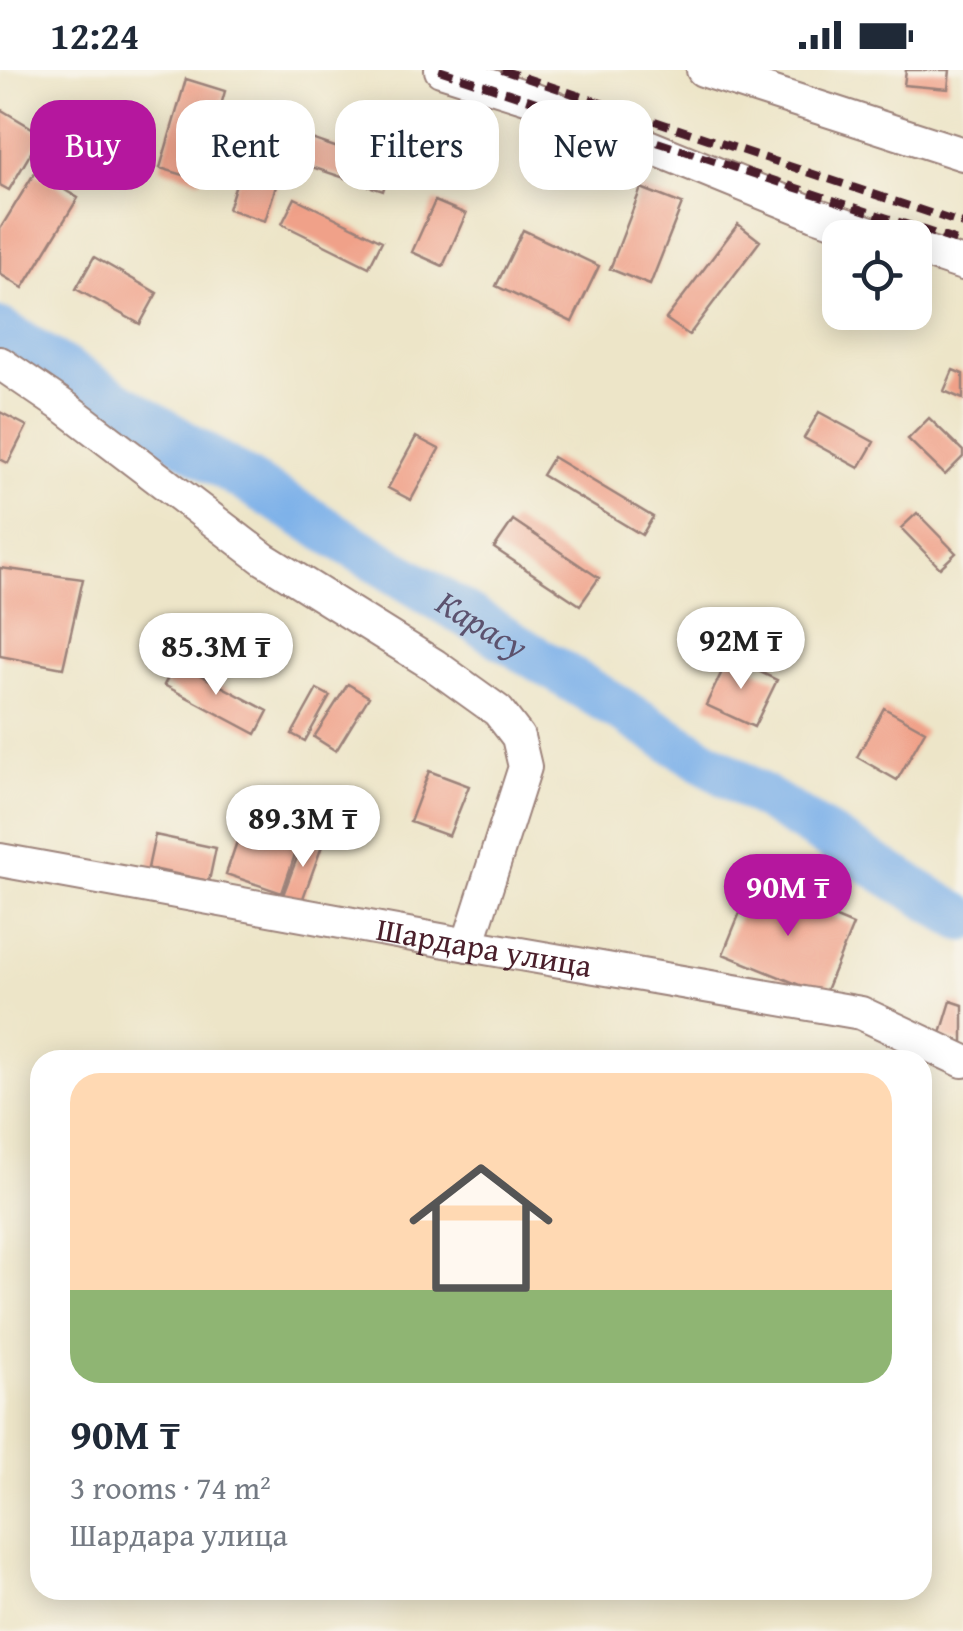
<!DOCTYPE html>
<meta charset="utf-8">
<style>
:root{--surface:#fff;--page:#f6f6f7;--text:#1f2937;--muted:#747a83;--accent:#b5179e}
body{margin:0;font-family:"Gentium Book Plus",serif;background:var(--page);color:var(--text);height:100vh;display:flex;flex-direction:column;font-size:38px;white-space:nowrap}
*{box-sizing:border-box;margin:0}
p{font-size:32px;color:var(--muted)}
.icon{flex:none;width:55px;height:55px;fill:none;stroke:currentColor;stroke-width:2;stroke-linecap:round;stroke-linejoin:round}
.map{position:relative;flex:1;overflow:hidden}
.details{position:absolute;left:30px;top:980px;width:902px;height:550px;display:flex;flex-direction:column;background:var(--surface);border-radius:30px;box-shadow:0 5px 25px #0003}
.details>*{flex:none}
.banner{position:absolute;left:30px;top:30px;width:905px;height:90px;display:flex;gap:20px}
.tools{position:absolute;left:822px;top:150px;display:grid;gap:20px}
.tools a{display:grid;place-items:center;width:110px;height:110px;border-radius:20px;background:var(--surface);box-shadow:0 5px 25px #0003;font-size:50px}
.price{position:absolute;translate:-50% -85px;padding:0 22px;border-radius:35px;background:#fff;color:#222;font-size:32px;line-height:65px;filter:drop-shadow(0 2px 5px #0008)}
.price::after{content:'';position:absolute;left:50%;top:60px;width:30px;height:22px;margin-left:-15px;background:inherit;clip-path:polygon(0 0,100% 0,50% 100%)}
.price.on{background:var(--accent);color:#fff}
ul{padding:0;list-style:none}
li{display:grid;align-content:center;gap:20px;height:530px;padding:0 40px}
li span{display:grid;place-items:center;height:310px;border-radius:30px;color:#555}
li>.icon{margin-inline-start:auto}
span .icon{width:180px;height:180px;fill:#fffc;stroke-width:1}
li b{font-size:42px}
.tag{padding:0 35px;border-radius:30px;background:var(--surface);box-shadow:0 5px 25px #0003;font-size:35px;line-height:90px}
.tag.on{background:var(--accent);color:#fff}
.status{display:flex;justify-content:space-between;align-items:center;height:70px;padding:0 50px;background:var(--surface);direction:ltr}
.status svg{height:28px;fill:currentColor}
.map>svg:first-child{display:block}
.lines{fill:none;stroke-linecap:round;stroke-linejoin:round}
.river{stroke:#7cb0e9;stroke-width:45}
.building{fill:#f0a189}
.minor-casing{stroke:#9c827a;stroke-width:36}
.minor{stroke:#fff;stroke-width:32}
.rail{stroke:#4a1f2b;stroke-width:8;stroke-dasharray:15 8;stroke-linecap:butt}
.labels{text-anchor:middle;stroke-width:9;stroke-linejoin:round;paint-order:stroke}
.street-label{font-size:32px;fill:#4a1f2b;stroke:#f7f3e8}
.water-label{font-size:35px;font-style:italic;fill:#5c526e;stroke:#f7f3e8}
</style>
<div class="status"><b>12:24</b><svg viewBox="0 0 49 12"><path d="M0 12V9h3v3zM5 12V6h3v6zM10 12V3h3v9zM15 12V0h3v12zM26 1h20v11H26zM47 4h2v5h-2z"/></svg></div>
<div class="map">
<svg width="963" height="1561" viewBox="0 0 963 1561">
<rect width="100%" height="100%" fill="#f7f3e8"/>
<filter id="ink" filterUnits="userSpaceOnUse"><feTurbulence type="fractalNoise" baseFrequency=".01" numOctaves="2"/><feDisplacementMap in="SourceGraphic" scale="20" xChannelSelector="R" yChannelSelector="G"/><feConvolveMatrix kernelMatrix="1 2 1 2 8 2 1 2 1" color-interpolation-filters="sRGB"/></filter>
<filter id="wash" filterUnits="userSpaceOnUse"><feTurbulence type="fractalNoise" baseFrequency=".0048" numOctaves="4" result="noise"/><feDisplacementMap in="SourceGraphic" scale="40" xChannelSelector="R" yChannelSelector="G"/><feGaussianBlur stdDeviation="2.25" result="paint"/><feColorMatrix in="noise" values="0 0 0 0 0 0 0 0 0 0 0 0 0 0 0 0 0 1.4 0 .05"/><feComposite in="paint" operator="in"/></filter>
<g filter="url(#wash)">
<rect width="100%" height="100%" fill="#ede5c8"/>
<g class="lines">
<path class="river" id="s1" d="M0 260 963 849"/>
</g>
<g id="blocks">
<path class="building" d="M906 0H950L948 19 904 15Z
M186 9 225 21 200 110 160 98Z
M0 39 42 64 9 120 0 115Z
M285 60 391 96 383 121 276 85Z
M240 101 277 113 265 151 228 139Z
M35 102 78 128 23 218 0 204V159Z
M641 118 682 134 650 215 610 199Z
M295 128 382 171 369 197 282 154Z
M435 131 466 144 443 196 412 182Z
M738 154 760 171 689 265 666 249Z
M523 160 599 196 572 252 496 216Z
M94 187 157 223 140 254 76 219Z
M953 300 963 304V329L944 321Z
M0 342 27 356 8 393 0 389Z
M819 342 874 372 859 398 804 368Z
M929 348 963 381V387L945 405 908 369Z
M416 367 439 379 411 430 388 418Z
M553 387 653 447 642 465 542 405Z
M917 443 956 483 940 498 901 458Z
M513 450 599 508 580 535 494 478Z
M0 498 83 509 63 598 0 586Z
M729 587 777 610 754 657 706 635Z
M176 592 268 641 256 664 164 615Z
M348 614 369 627 336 681 314 667Z
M317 619 330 626 305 671 292 664Z
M884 638 925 661 897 710 857 687Z
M429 701 469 716 449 766 410 752Z
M247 742 303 761 282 823 226 804Z
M155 765 216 778 209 811 148 798Z
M304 769 322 776 302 831 283 825Z
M752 813 853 855 824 925 723 884Z
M951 931 963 935V974L940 967Z"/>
</g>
</g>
<g filter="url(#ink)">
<use href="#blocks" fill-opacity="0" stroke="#9c827a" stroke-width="2.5"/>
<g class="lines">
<defs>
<g id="minor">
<path d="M441 0 530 28 815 144 885 168"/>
<path d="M703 0 963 84"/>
<path d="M915 178 963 194"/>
<path d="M0 293 66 338 264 489 434 595 498 641 518 667 525 697 468 875"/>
<path id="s2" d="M0 790 468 875 861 943 963 991"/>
</g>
</defs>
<use href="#minor" class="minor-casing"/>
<use href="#minor" class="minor"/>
<path class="rail" d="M439 0 963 173
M502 0 963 154"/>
</g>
</g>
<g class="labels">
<g class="street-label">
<text dy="11" stroke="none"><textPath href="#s2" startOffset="492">Шардара улица</textPath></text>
</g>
<g class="water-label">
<text dy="12" stroke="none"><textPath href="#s1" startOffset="565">Карасу</textPath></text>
</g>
</g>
</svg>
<div class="tools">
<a><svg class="icon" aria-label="locate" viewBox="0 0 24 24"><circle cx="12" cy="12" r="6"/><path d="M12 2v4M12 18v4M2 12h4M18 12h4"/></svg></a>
</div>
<b class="price" style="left:741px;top:622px">92M ₸</b>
<b class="price" style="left:216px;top:628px">85.3M ₸</b>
<b class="price" style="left:303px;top:800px">89.3M ₸</b>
<b class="price on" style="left:788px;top:869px">90M ₸</b>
<div class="banner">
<a class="tag on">Buy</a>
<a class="tag">Rent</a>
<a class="tag">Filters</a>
<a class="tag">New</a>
</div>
<section class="details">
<ul>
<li><span style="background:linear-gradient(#ffd9b3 70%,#8fb573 0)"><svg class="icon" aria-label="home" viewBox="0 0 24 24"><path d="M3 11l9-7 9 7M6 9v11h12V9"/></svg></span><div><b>90M ₸</b><p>3 rooms · 74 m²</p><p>Шардара улица</p></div></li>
</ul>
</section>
</div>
